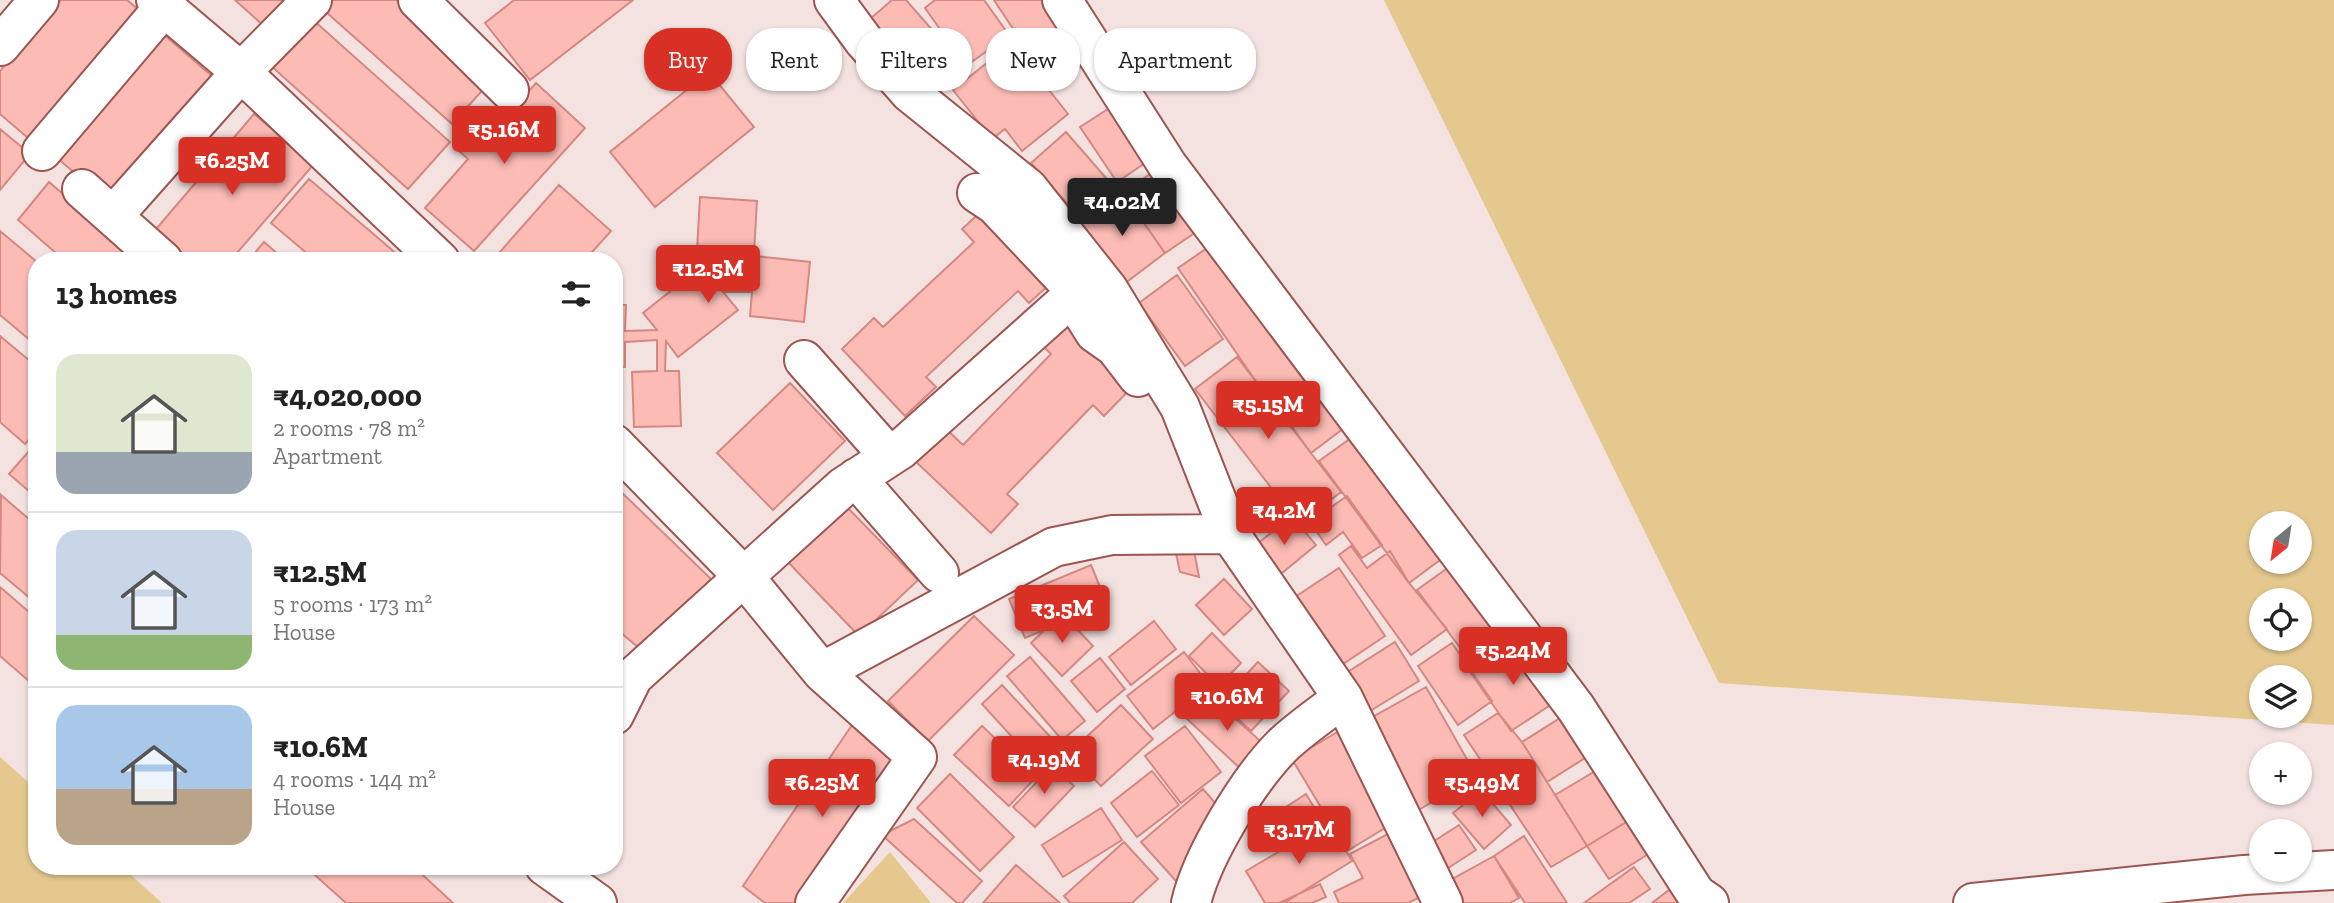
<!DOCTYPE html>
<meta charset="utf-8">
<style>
:root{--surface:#fff;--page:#f2f2f2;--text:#222;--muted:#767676;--line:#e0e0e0;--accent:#d93025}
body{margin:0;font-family:"Zilla Slab",serif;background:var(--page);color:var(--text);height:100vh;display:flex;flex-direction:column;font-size:26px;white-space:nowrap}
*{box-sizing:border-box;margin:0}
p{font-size:23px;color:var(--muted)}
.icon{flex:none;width:38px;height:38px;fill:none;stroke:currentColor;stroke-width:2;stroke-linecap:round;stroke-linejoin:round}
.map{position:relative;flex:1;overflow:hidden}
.side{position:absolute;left:28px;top:252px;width:595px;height:623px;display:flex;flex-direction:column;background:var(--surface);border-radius:28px;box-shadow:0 2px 5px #0004}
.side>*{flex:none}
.guide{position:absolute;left:644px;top:28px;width:665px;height:63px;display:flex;gap:14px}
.needle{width:46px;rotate:210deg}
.tools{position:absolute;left:2249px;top:511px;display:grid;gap:14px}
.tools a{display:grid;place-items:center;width:63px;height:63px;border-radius:50%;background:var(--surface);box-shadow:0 2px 5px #0004;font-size:35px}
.price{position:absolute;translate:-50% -60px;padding:0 16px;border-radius:7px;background:var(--accent);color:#fff;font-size:23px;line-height:46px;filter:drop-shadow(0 2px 4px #0008)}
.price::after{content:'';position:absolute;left:50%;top:42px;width:21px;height:16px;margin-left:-10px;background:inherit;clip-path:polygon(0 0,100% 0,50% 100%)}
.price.current{background:#222;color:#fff}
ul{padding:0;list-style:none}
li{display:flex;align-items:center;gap:21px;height:175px;padding:0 28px}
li+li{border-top:2px solid var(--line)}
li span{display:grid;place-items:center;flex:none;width:196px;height:140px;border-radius:21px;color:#555}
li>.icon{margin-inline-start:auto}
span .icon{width:84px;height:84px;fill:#fffc;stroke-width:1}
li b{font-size:30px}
h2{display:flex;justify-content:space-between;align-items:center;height:84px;padding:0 28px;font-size:30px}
.pill{padding:0 24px;border-radius:28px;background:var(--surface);box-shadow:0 2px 5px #0004;font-size:24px;line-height:63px}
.pill.current{background:var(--accent);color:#fff}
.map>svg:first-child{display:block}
.green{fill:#e5c88e;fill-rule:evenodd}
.building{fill:#fcbbb5;stroke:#d58882;stroke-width:2}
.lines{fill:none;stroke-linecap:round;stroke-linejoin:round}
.minor-casing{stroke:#9c5551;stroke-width:42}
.minor{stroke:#fff;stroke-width:38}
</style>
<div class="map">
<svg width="2334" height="903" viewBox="0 0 2334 903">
<rect width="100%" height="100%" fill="#f3e2e0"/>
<path class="green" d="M1384 0H2334V725L1719 683ZM2261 523H2300V562H2261ZM2261 600H2300V639H2261ZM2261 677H2300V716H2261Z
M0 757 37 790V866H121L162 903H0Z
M890 852 931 903H843Z"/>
<path class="building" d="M61 0H127L145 15 35 144 0 114V71Z
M235 0H289L265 27Z
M318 0H396L489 83 452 124 316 3Z
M514 0H633L530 80 485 23Z
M892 0H906L963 65 934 91 870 19Z
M935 0H984L1009 35 966 66 925 8Z
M994 0H1052L1091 60 1051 86Z
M312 19 450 142 408 189 270 65Z
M163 34 220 83 115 207 57 158Z
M1012 43 1068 114 1022 151 1005 129 992 139 953 90Z
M709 72 754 127 655 207 610 152Z
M536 83 585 128 474 251 425 208 468 159 458 150 478 128 487 138Z
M1114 105 1151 159 1117 182 1080 127Z
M254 114 314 164 230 261H170L146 241Z
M0 129 30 154 0 190Z
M1066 132 1113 186 1078 216 1031 163Z
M1160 167 1202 228 1165 253 1123 193Z
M309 179 405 261H316L271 223Z
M49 182 141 261H65L18 220Z
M559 185 611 231 584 261H492Z
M1123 193 1165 253 1124 284 1079 223Z
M700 197 757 201 754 253 732 252 725 282 753 281 756 256 810 262 804 322 750 316 752 292H723L738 310 678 357 666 341 665 371H679L681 426 634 427 632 372 657 371V340L625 342V367L614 366V305H626L625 331 657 330 643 313 702 266 715 281 722 251 697 250Z
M984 209 1052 282 1029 303 1018 291 926 377 936 387 905 416 842 349 874 318 883 327 974 242 962 229Z
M0 231 37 262V346L0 315Z
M264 242 286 261H248Z
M1216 242 1312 384 1275 409 1178 268Z
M1177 275 1223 339 1185 366 1139 303Z
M1066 317 1135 384 1104 416 1093 405 1007 494 1018 504 991 533 913 459 944 427 963 445 1051 354 1040 343Z
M0 336 37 367V430L25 444 0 422Z
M1237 357 1341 492 1299 524 1195 389Z
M790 383 845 441 773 510 717 453Z
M1319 393 1344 428 1311 453 1285 417Z
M1354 436 1444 557 1409 583 1319 461Z
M37 442V498L9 474Z
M614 485 711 579 645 653 614 627Z
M1 495 37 526V604L0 573Z
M1347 496 1382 545 1362 558 1343 532 1326 545 1310 522Z
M843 503 918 580 859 636 785 559Z
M1292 516 1316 545 1276 578 1252 548Z
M1193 545 1199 577 1180 572 1175 549Z
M1351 546 1367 568 1390 551 1409 583 1447 629 1411 655 1339 555Z
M1456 562 1509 632 1470 661 1417 590Z
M1091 565 1107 604 1025 638 1009 599Z
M1339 568 1385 636 1340 666 1295 597Z
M1224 579 1252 609 1224 635 1196 605Z
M0 587 37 619V688L0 656Z
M1062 613 1093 646 1062 676 1031 643Z
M974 616 1014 655 928 741 888 701Z
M1154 621 1176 649 1131 685 1109 657Z
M1212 633 1241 663 1219 686 1189 656Z
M1395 642 1419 681 1362 716 1338 678Z
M1452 643 1492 701 1458 725 1418 666Z
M1514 643 1555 702 1511 731 1471 673Z
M1184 652 1209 685 1153 729 1127 696Z
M1030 657 1085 721 1062 740 1007 676Z
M1100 658 1125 689 1097 712 1071 681Z
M1258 662 1289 691 1251 731 1220 702Z
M1002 685 1056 743 1035 762 982 704Z
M1426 687 1477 777 1413 813 1362 723Z
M1208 694 1268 748 1245 773 1186 718Z
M1121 705 1153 739 1101 786 1069 753Z
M1576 708 1601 748 1547 782 1522 742Z
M1498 713 1522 742 1587 846 1551 867 1464 735Z
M852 725 900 752 801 903H765L743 886Z
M982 726 1036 777 1009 806 954 755Z
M1185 726 1221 772 1181 803 1145 756Z
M1344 728 1400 819 1347 851 1292 759Z
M1052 766 1074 786 1035 827 1013 807Z
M1602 767 1633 818 1587 846 1555 795Z
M1152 771 1179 805 1137 837 1111 803Z
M950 774 1014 837 980 871 917 808Z
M1203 789 1237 828 1176 881 1141 842Z
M1481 790 1511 825 1484 849 1453 813Z
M1306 794 1318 814 1298 827 1286 807Z
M1101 808 1122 840 1063 877 1042 845Z
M1633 818 1653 851 1609 879 1587 846Z
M914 819 982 881 962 903H957L882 835Z
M1329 822 1352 861 1284 903H1265L1246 871Z
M1459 825 1476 850 1445 870 1428 845Z
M1399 828 1432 891 1408 903H1339L1334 892 1363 878 1350 854Z
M1524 836 1567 903H1525L1494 856Z
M1124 842 1158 879 1132 903H1070L1064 896Z
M1494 856 1519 898 1510 903H1461L1449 881Z
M1016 865 1060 903H983Z
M305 866H413L453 903H346Z
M1634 867 1650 889 1629 903H1584Z
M1682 880 1699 903H1652Z
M1320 884 1326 897 1312 903H1279Z"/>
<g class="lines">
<defs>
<path id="minor" d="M156 0 241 72 440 261
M418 0 509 90
M834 0 864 41 910 93 1028 188 1108 289 1180 407 1230 534 1343 698 1443 903
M1062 0 1168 166 1576 708 1696 894 1709 903
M0 46 39 0
M42 151 164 7
M82 189 163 261
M113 216 241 72 312 0
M1077 292 1083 314 1095 333 1115 347 1138 377
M804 360 889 456
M614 444 745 578 822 672 917 757 815 903
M856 478 939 573
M822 672 1054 547 1112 535 1230 534
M614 715 633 677 843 487 900 450 1077 292 995 205 977 193
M545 866 597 903
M1191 903C1202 856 1248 780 1283 745 1301 728 1323 713 1343 698
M1973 903 2244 875 2334 870"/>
</defs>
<use href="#minor" class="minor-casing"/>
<use href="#minor" class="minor"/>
</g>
</svg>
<div class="tools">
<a><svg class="needle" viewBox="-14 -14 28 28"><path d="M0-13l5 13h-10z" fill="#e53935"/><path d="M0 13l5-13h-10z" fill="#767676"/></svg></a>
<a><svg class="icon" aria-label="locate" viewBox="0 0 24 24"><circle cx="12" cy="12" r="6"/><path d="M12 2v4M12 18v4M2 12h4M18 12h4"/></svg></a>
<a><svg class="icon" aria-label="layers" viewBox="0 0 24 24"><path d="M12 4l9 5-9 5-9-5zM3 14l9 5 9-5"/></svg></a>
<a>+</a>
<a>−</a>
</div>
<b class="price" style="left:504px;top:166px">₹5.16M</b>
<b class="price" style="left:232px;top:197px">₹6.25M</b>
<b class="price current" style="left:1122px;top:238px">₹4.02M</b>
<b class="price" style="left:708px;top:305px">₹12.5M</b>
<b class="price" style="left:1268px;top:441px">₹5.15M</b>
<b class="price" style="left:1284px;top:547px">₹4.2M</b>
<b class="price" style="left:1062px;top:645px">₹3.5M</b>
<b class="price" style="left:1513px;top:687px">₹5.24M</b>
<b class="price" style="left:1227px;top:733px">₹10.6M</b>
<b class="price" style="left:1044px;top:796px">₹4.19M</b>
<b class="price" style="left:822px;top:819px">₹6.25M</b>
<b class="price" style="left:1482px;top:819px">₹5.49M</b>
<b class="price" style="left:1299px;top:866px">₹3.17M</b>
<div class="guide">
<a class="pill current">Buy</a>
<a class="pill">Rent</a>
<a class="pill">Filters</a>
<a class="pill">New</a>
<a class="pill">Apartment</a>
</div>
<section class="side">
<h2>13 homes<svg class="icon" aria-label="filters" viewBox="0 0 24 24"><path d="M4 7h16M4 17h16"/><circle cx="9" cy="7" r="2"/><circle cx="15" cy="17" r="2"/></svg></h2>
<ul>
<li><span style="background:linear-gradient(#dfe7d0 70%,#9aa5b1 0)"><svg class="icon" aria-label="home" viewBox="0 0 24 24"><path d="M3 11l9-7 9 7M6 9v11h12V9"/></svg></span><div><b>₹4,020,000</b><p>2 rooms · 78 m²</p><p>Apartment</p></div></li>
<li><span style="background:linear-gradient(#c9d6e8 75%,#8fb573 0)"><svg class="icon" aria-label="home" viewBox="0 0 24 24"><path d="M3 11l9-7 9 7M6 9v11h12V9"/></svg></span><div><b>₹12.5M</b><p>5 rooms · 173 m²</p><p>House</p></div></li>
<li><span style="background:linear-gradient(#a9c7e8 60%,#b9a48a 0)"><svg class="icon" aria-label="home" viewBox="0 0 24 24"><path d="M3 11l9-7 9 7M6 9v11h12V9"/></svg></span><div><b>₹10.6M</b><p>4 rooms · 144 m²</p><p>House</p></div></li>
</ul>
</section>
</div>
